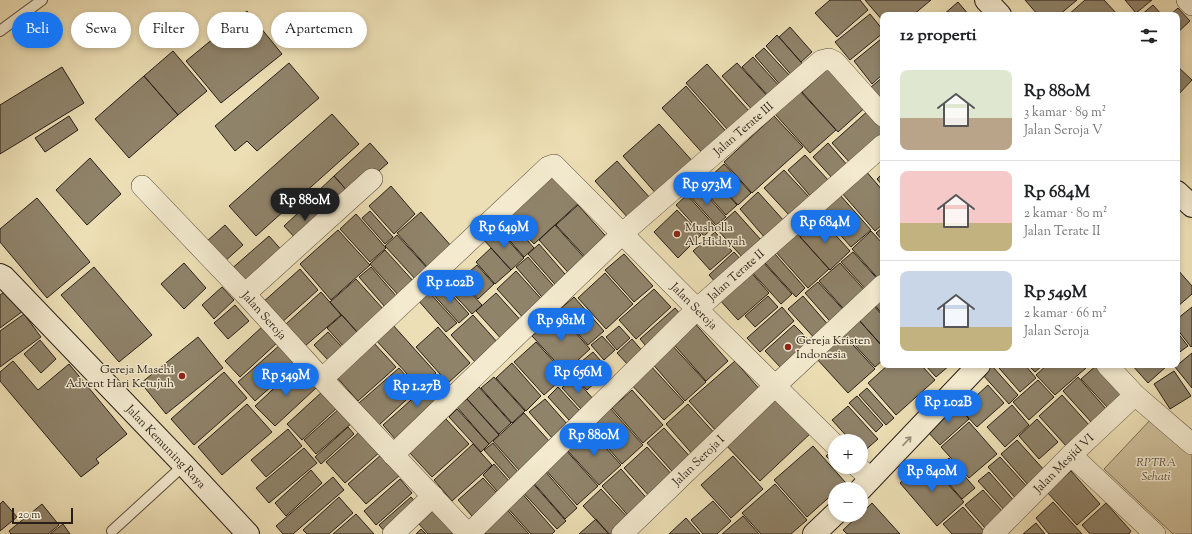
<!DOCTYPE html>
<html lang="id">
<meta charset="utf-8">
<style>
:root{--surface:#fff;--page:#f6f6f6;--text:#202124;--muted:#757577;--line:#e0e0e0;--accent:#1a73e8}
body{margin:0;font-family:"Sorts Mill Goudy",serif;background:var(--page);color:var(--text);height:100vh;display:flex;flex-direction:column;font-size:15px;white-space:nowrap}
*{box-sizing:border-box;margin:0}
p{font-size:13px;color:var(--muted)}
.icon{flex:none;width:22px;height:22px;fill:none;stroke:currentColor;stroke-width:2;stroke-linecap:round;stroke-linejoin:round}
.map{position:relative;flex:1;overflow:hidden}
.panel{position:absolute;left:880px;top:12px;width:300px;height:356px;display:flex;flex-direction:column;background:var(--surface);border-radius:8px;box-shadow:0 2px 6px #0003}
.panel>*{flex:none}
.top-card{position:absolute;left:12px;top:12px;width:380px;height:36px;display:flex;gap:8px}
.fabs{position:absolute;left:828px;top:434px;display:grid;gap:8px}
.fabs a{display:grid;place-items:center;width:40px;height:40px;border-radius:50%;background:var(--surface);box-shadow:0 2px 6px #0003;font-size:20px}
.scale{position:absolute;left:12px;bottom:10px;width:61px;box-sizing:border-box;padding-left:4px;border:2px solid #291f18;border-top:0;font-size:11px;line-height:14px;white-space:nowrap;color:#291f18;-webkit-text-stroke:3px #f3eacf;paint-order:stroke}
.price{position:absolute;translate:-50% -34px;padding:0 9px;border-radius:14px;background:var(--accent);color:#fff;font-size:13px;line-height:26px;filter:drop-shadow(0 1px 2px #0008)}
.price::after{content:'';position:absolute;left:50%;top:24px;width:12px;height:9px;margin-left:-6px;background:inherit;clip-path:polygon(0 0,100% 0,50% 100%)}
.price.current{background:#222;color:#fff}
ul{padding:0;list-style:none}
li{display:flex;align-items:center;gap:12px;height:100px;padding:0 20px}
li+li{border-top:1px solid var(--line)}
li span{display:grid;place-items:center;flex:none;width:112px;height:80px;border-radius:8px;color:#555}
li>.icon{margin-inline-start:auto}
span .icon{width:48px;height:48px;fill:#fffc;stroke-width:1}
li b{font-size:17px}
h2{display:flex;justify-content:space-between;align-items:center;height:48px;padding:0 20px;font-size:17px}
.tag{padding:0 14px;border-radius:18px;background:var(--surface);box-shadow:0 2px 6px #0003;font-size:14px;line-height:36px}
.tag.current{background:var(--accent);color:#fff}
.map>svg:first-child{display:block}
.green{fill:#ccbe9a;stroke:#7a6e59}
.building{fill:#8f836a;stroke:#291f18}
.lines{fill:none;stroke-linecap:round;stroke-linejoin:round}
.lane-casing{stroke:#5a4f3f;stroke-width:12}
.street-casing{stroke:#5a4f3f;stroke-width:22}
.secondary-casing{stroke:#291f18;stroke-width:24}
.lane{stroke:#f3eacf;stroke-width:10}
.street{stroke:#f3eacf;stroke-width:21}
.secondary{stroke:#f3eacf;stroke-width:22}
.oneway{stroke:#988f7d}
.poi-dot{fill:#8f2418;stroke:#f3eacf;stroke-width:1.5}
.labels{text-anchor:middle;stroke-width:3;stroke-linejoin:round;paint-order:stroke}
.street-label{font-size:12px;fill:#291f18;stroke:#f3eacf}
.poi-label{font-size:12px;fill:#291f18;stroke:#f3eacf;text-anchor:start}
.park-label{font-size:12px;font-style:italic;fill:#5a4f3f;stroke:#f3eacf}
</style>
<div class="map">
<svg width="1192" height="534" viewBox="0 0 1192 534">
<rect width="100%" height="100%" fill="#eddfb5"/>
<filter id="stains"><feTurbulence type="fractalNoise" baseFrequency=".005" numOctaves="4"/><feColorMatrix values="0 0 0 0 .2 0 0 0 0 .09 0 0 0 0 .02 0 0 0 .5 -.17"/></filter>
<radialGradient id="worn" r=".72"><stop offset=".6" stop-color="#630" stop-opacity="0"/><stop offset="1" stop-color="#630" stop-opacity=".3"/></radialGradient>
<path class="green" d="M1153 417 1192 454V534H1173L1104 469Z"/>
<path class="building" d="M830 0H860L868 10 837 37 815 13Z
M865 0H931L913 15H883V21Z
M1025 0H1077L1059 15H1038Z
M1085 0H1104L1118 15H1068Z
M1125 0H1152L1136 13Z
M958 2 969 15H943Z
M1153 5 1162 15H1141Z
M1178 8 1190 21 1177 33V15H1170Z
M247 11 282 54 221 103 186 61Z
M870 14 883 30V33L850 60 835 42Z
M790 27 812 52 801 62 779 37Z
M777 35 807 69 795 79 766 46Z
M881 39 883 41V74L872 84 854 61Z
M764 48 792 78 782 87 755 56Z
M173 51 207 91 178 115 144 76Z
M753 57 781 88 770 98 742 67Z
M289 63 319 98 257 151 247 141 235 151 215 126Z
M737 63 770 99 755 113 722 76Z
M707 64 749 111 728 130 686 83Z
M833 64 869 104 838 132 802 92Z
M1177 66 1192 80 1177 96Z
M62 67 84 103 0 154V105Z
M144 76 178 115 129 158 95 119Z
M883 77V103L871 87Z
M686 86 730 136 706 157 662 108Z
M800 91 836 130 810 153 775 114Z
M870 109 883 123V137L852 165 832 143Z
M332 114 359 144 256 236 229 206Z
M69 116 78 130 45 152 35 138Z
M774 116 803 147 752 193 724 162Z
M659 124 695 164 659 197 623 156Z
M370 143 388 163 351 195 334 176Z
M828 143 848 166 833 179 813 157Z
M805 155 830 182 812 198 788 170Z
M90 158 121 194 87 225 56 190Z
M617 161 651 199 629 219 595 181Z
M724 164 751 193 738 205 711 176Z
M552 170 580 202 534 244 505 212Z
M784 170 810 198 790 216 764 188Z
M865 170 883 191V224L875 231 841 192Z
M883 173V186L877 179Z
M710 175 737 205 726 215 699 185Z
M334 176 351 195 331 212 315 194Z
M391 186 415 214 394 234 369 206Z
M698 186 726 217 716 225 688 194Z
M758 192 785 222 766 239 740 209Z
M687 195 715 226 704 236 676 205Z
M840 195 871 230 851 247 820 212Z
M37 198 90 262 47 298 0 242V229Z
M311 201 326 218 299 242 284 226Z
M578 205 612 243 590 262 556 225Z
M677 210 701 235 678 258 654 232Z
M370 211 393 237 385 244 362 218Z
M735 211 762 241 743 258 716 228Z
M421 212 452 247 428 268 397 233Z
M356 214 386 248 370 262 340 229Z
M821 219 850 251 830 270 800 237Z
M225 225 243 245 224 262 206 242Z
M555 225 589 263 573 278 539 240Z
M515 226 534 248 524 257 505 235Z
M883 227V241L876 233Z
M497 228 524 258 511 270 484 240Z
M338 230 370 265 331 300 300 264Z
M795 231 829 269 808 288 774 250Z
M871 231 883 244 882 283 852 249Z
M715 232 732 251 710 270 693 251Z
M397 235 429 270 417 281 385 246Z
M269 236 285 254 246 289 229 271Z
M539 244 571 281 561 291 528 254Z
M491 248 511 270 495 284 476 262Z
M385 250 415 283 400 297 370 264Z
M734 252 742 261 717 284 709 275Z
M853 252 882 284 870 294 841 262Z
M624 254 653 286 634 302 605 270Z
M775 254 805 288 796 297 765 263Z
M528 257 559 292 547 303 516 267Z
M762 261 792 294 781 304 751 271Z
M184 263 206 288 184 309 161 284Z
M840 263 869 295 848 314 819 281Z
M477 265 494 284 478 299 461 279Z
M94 267 152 335 119 362 61 295Z
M371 267 397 297 385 307 359 277Z
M300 269 318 290 280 324 262 303Z
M1177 269 1192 286V294L1177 307Z
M749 270 769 293 738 320 718 298Z
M516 271 545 303 526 321 497 289Z
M605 273 633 304 606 329 578 298Z
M457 278 482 305 472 314 447 287Z
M356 279 384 310 358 333 330 302Z
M818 282 848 315 835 327 805 293Z
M442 284 469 314 459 323 432 293Z
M222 287 234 300 214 319 202 305Z
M654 289 671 307 636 339 619 320Z
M7 290 23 311 0 328V295Z
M427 290 457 323 446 332 417 299Z
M321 292 341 315 305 346 286 324Z
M496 293 525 325 505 343 476 311Z
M883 294V315L873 303Z
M768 296 778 307 755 327 745 316Z
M803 296 831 328 817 341 788 309Z
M574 297 604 331 588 345 558 311Z
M235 305 249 321 228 339 214 323Z
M873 305 883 316V347L858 319Z
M782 307 794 321 760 352 747 338Z
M1192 307V346L1191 347 1177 329V319Z
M675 308 681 315 646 346 640 339Z
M558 313 590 349 565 372 532 336Z
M24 314 41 337 0 367V331Z
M342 315 359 334 344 347 327 328Z
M473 315 498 343 476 363 451 335Z
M857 318 883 347V360L875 367 842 331Z
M692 320 728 361 706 381 670 340Z
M392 324 436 373 419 387 375 339Z
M794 325 811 342 782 369 765 351Z
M263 326 278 342 240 377 225 361Z
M619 326 630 338 617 350 606 337Z
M438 327 470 363 448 383 416 347Z
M328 332 343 348 329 361 314 345Z
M1177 332 1188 346 1177 354Z
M843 334 875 369 848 393 816 358Z
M602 336 615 350 604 360 591 345Z
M198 337 223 368 166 414 141 383Z
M632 339 644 353 629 366 617 353Z
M40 340 56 359 41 373 24 354Z
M372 341 396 367 358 401 334 374Z
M536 342 566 375 544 395 514 362Z
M670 343 706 382 685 401 650 361Z
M281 344 298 363 255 401 238 382Z
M593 352 609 370 587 390 570 371Z
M1192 353V388L1175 367Z
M13 361 38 390 69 364 127 434 96 459 99 463 81 477 0 381V372Z
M735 361 762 392 717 432 689 401Z
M512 363 541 396 526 411 496 378Z
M649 364 684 402 664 420 629 382Z
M888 365H921L935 380 896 415 868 383Z
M925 365H950L936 377Z
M1002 365H1025L1036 378 1020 392 999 368Z
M1028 365H1043L1035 372Z
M1047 365H1083L1086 368 1055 395 1036 375Z
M1097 365 1123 394 1108 408 1081 379Z
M1132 365H1168L1148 383Z
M992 366 1018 395 1009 404 983 375Z
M297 367 316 388 275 426 255 406Z
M399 368 418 389 379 425 359 403Z
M1174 371 1191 396 1170 409 1154 384Z
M224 372 247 398 194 445 171 419Z
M438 376 451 391 396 440 383 425Z
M494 377 525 411 512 423 481 388Z
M574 377 594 400 582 410 562 388Z
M1078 377 1107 410 1092 423 1063 391Z
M1038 380 1054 397 1029 420 1013 402Z
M988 385 1004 403 977 427 961 410Z
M479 387 511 423 499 434 467 399Z
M558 387 580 411 569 420 548 397Z
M867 388 894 418 886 425 859 395Z
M632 390 663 425 643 443 612 408Z
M323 391 338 407 302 440 287 424Z
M776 393 812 432 760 481 723 442Z
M1062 395 1090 426 1067 447 1039 416Z
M857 396 883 425 876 432 849 403Z
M467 399 499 435 489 444 457 407Z
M545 399 568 425 553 439 529 412Z
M247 404 272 432 222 475 198 447Z
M688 404 717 436 694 456 666 424Z
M955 404 969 419 940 445 926 430Z
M1012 405 1029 425 1005 447 987 427Z
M848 406 878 439 862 453 861 441H851L832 420Z
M609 407 643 445 622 464 588 425Z
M339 409 352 423 316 454 304 440Z
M457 409 489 444 481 452 449 417Z
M524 413 550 442 519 470 493 441Z
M446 419 469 444 432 477 409 452Z
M1037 419 1058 442 1039 459 1019 436Z
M969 422 997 454 969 478 941 447Z
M348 427 354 434 321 464 315 457Z
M664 428 694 461 677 477 647 443Z
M288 429 302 446 266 477 251 460Z
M363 429 381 451 345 483 326 462Z
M590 430 621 465 599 485 567 450Z
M1017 440 1045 471 1029 486 1001 454Z
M493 443 519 473 511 480 484 450Z
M473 444 492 465 452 501 434 480Z
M813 446 846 483 839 489H835V492L807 517 774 480Z
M647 447 674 477 651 498 624 468Z
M304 448 317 463 269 503 256 488Z
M564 448 598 486 577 505 543 467Z
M835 448V465L826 456Z
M382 454 400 475 366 504 348 484Z
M733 456 763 489 731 518 701 485Z
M1000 457 1030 490 1018 501 988 467Z
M949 458 975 488 962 499 936 469Z
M926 460 964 502 937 526 900 483Z
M494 464 510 482 498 492 483 475Z
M836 467H848L842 473Z
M621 469 651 503 632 520 602 486Z
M311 470 322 483 286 516 275 503Z
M544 470 577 508 565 519 532 481Z
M1071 471 1100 504 1077 525 1047 492Z
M989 472 1016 503 1006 512 978 481Z
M333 477 344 490 293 534H283L276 526Z
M483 478 497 493 472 516 458 500Z
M400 479 412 493 376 525 364 511Z
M529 479 566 521 557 529 519 488Z
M775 484 807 520 791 534H761L742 513Z
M601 489 631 521 616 534H609L583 506Z
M983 490 1003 512 985 528 965 505Z
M520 491 555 531 552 534H531L505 505Z
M339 497 353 513 329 534H307L303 530Z
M411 497 419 506 387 534 379 525Z
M3 501 17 517 0 531V504Z
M713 501 731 521 717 534H703L691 520Z
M1053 502 1082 534H1049L1036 518Z
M872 503 900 534H847L843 530 859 515H861V514Z
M1106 503 1131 531 1129 534H1090L1082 525Z
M42 504 59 525 48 534H11L9 531Z
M503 505 529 534H486L479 527Z
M438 506 465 534H428L419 524Z
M963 507 985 532 983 534H952L943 524Z
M356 514 374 534H333Z
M743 516 759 534H722Z
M686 518 700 534H669Z
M596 519 609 534H579Z
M1036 523 1045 534H1023Z
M63 524 70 534H50Z
M421 529 426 534H416Z"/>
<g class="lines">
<defs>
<path id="lane" d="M0 31 42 0
M112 531 184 465"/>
<g id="street">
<path d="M1187 0 1192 5"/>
<path id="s1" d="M142 186 245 294 322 379 468 534"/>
<path d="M245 294 372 179"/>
<path d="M1107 365 1135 395 1192 444"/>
<path id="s2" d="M322 379 548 167 554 165 697 309 835 445"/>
<path id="s3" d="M393 455 623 233 821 61 829 59 835 62 883 116"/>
<path d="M1071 455 1155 534"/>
<path d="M858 467 871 479"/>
<path d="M393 534 433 496"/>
<path id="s4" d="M469 534 697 309 883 145"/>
<path id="s5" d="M622 534 775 386 883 285"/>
<path id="s6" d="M993 534 1071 455 1135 395"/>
</g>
<g id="secondary">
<path d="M986 0 1000 15"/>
<path d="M1177 192 1192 206"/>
<path id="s7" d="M0 275 4 277 184 465 248 534"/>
<path d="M861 489 979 365"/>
<path d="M814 534 835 514"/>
</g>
</defs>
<use href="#lane" class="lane-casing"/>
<use href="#street" class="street-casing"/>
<use href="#secondary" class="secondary-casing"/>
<use href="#lane" class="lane"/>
<use href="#street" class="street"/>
<use href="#secondary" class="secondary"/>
</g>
<defs><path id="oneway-shaft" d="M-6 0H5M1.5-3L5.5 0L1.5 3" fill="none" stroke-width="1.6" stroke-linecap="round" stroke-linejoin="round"/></defs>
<use class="oneway" href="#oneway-shaft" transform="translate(907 441) rotate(-47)"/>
<g class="poi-dot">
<circle cx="677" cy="234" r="4"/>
<circle cx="788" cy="347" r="4"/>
<circle cx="182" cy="376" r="4"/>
</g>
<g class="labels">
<g class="street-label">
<text dy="4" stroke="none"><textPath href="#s3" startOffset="479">Jalan Terate III</textPath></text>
<text dy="4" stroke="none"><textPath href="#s4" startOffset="372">Jalan Terate II</textPath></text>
<text dy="4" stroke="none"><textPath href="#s2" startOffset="515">Jalan Seroja</textPath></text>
<text dy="4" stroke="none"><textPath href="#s1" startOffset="178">Jalan Seroja</textPath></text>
<text dy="4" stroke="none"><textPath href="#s7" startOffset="239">Jalan Kemuning Raya</textPath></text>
<text dy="4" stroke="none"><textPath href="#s5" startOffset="106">Jalan Seroja I</textPath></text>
<text dy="4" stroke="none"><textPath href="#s6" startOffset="100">Jalan Mesjid VI</textPath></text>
</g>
<g class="poi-label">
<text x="685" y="231">Musholla<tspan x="685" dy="14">Al-Hidayah</tspan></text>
<text x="796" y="344">Gereja Kristen<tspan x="796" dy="14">Indonesia</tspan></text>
<text x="174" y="373" text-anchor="end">Gereja Masehi<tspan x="174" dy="14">Advent Hari Ketujuh</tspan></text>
</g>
<g class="park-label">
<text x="1156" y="466">RPTRA<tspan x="1156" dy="14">Sehati</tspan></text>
</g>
</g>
<rect width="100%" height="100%" filter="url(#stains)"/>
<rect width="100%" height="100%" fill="url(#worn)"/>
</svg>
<div class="fabs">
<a>+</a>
<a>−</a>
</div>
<div class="scale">20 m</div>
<b class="price" style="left:707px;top:206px">Rp 973M</b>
<b class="price current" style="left:305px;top:222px">Rp 880M</b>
<b class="price" style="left:825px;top:244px">Rp 684M</b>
<b class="price" style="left:504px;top:249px">Rp 649M</b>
<b class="price" style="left:450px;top:304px">Rp 1.02B</b>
<b class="price" style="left:561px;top:342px">Rp 981M</b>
<b class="price" style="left:578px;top:394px">Rp 656M</b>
<b class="price" style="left:286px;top:397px">Rp 549M</b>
<b class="price" style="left:417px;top:408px">Rp 1.27B</b>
<b class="price" style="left:948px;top:424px">Rp 1.02B</b>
<b class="price" style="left:594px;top:457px">Rp 880M</b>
<b class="price" style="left:932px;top:493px">Rp 840M</b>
<div class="top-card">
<a class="tag current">Beli</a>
<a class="tag">Sewa</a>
<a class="tag">Filter</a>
<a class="tag">Baru</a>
<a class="tag">Apartemen</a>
</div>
<section class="panel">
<h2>12 properti<svg class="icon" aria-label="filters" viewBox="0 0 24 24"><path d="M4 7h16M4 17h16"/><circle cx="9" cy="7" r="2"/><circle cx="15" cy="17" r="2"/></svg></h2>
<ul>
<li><span style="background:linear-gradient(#dfe7d0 60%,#b9a48a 0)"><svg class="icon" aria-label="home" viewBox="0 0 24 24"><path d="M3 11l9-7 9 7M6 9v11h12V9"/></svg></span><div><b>Rp 880M</b><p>3 kamar · 89 m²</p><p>Jalan Seroja V</p></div></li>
<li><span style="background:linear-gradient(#f6c9c9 65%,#c2b280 0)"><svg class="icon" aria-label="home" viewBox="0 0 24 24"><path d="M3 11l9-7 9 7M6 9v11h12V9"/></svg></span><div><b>Rp 684M</b><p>2 kamar · 80 m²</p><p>Jalan Terate II</p></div></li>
<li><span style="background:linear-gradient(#c9d6e8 70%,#c2b280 0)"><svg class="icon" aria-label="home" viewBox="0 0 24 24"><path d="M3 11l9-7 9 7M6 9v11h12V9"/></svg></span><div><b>Rp 549M</b><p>2 kamar · 66 m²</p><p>Jalan Seroja</p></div></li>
</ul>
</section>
</div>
